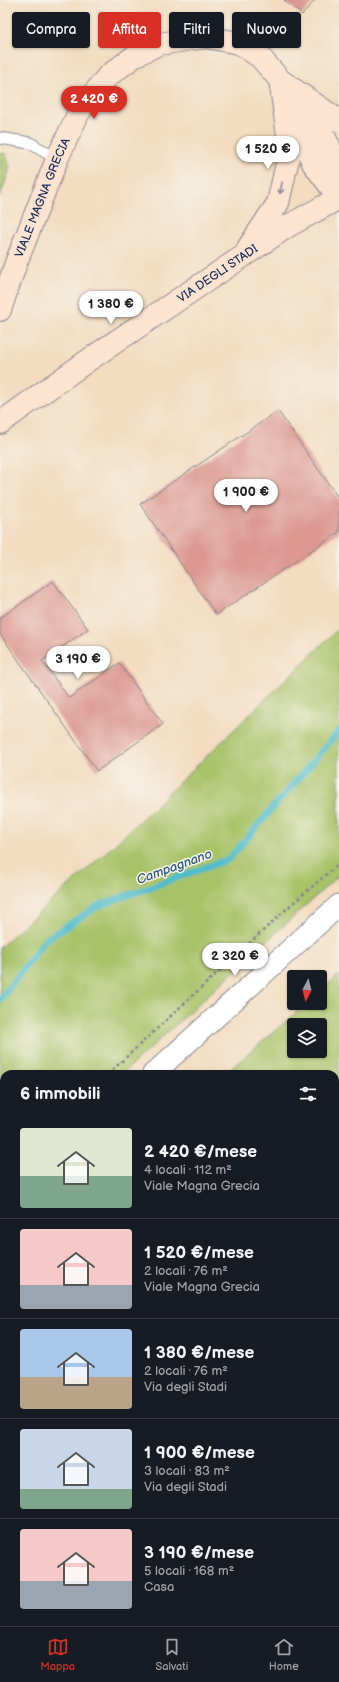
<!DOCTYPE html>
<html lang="it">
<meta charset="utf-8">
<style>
:root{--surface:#171b24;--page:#20242c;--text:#f1f3f6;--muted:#9ea1a6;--line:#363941;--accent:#d93025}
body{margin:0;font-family:"Balsamiq Sans",sans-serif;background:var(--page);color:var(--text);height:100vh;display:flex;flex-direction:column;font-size:15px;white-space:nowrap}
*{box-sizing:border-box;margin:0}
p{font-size:13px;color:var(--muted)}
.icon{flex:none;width:22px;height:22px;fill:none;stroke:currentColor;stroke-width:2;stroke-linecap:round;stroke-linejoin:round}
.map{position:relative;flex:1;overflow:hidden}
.panel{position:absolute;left:0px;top:1070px;width:339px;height:556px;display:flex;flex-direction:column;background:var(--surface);border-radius:12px 12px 0 0;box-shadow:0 1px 3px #0004}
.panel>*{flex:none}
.banner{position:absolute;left:12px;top:12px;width:315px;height:36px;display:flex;gap:8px}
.needle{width:26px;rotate:187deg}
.buttons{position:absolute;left:287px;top:970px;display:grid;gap:8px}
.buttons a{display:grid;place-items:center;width:40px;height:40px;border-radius:4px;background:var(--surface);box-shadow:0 1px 3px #0004;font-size:20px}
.price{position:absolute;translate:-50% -34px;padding:0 9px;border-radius:14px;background:#fff;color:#222;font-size:13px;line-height:26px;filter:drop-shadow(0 1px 2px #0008)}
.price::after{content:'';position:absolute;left:50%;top:24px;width:12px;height:9px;margin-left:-6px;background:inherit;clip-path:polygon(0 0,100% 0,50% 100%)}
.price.selected{background:var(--accent);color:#fff}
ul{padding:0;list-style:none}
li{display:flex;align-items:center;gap:12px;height:100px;padding:0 20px}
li+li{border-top:1px solid var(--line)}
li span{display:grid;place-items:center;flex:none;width:112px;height:80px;border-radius:4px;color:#555}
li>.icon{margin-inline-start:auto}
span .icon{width:48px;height:48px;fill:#fffc;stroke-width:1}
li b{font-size:17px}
h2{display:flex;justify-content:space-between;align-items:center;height:48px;padding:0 20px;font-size:17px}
.pill{padding:0 14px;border-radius:4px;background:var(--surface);box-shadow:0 1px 3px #0004;font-size:14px;line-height:36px}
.pill.selected{background:var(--accent);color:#fff}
.tab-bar{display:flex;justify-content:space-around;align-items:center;height:56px;border-top:1px solid var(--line);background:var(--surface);font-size:11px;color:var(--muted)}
.tab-bar a{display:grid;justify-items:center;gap:2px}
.tab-bar .selected{color:var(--accent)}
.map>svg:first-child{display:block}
.green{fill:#a8c268;stroke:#627863;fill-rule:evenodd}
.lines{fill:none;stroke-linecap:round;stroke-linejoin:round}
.stream{stroke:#51bdcb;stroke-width:7}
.building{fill:#dc9790}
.lane-casing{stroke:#87868f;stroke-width:13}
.street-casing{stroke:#87868f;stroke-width:23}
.secondary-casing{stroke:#87868f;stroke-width:24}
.path{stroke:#87868f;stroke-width:2.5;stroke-dasharray:3 3;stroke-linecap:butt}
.lane{stroke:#fff;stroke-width:11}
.street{stroke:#fff;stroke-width:21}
.secondary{stroke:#fde4d1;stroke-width:22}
.oneway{stroke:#8c8a98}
.labels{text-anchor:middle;stroke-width:3;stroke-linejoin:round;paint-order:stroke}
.street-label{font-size:12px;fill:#1b2f5e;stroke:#f7f3e8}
.water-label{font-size:13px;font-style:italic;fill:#2b5a7f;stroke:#f7f3e8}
</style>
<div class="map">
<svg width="339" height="1626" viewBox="0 0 339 1626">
<rect width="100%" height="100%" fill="#f7f3e8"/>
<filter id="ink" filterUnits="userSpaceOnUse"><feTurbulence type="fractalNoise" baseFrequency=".025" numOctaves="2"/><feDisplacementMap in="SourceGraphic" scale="8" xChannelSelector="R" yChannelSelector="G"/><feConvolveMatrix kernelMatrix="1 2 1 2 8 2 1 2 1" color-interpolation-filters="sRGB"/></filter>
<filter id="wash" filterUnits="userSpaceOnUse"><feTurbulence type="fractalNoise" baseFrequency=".012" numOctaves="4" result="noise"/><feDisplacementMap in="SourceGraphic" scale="16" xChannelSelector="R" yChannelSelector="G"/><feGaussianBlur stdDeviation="0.9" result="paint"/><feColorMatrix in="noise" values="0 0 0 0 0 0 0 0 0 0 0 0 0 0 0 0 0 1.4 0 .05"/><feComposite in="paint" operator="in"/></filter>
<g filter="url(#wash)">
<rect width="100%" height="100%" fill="#f3dcc0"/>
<path class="green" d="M0 153 6 154 10 168 0 197Z
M339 628V875L122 1074H4V1184L0 1188V947L122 838Z
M339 975V1189L335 1193V1074H225L307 1003H320V991ZM294 1025H320V1051H294Z"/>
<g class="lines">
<path class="stream" d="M0 1000 45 940 98 906 229 859 339 731"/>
</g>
<g id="blocks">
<path class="building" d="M284 0H315L302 15Z
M278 411 339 499V532L216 615 140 504Z
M53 581 88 629 42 661 69 698 119 663 163 724 97 771 0 634V618Z
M4 1269V1297L0 1293V1273Z
M0 1394 4 1398V1475L0 1479Z
M289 1622H312L313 1626H271Z"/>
</g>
</g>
<g filter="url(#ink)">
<use href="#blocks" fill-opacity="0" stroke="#87868f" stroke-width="1"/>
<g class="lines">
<defs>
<path id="lane" d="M0 138 30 143 57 159
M335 1300 339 1297
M0 1546 4 1545"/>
<path id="street" d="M153 1074 339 905
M0 1214 4 1210
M335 1586H339
M0 1598 4 1600
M144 1622H169"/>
<g id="secondary">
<path d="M296 101 325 138 336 160 339 194"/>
<path d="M292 111 313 163 339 198"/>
<path d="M248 248 278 203 290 150 280 80"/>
<path id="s1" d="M0 310 16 263 57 159 79 112 108 76 136 55 159 44 206 37 239 43 260 57 280 80 339 121"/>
<path id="s2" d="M0 423 90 359 288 226 339 198"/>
</g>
</defs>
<use href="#lane" class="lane-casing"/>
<use href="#street" class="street-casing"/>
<use href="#secondary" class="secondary-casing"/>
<path class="path" d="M108 1074 294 902 339 864
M0 1172 4 1168"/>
<use href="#lane" class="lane"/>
<use href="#street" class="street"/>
<use href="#secondary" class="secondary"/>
</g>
<defs><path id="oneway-shaft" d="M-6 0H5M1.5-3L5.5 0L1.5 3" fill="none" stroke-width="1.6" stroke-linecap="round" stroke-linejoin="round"/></defs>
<use class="oneway" href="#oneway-shaft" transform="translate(281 188) rotate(102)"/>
</g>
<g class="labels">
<g class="street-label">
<text dy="4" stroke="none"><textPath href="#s1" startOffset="120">VIALE MAGNA GRECIA</textPath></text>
<text dy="4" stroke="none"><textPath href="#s2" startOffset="264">VIA DEGLI STADI</textPath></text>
</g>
<g class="water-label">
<text transform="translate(174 866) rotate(-20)" y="5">Campagnano</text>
</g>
</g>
</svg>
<div class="buttons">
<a><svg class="needle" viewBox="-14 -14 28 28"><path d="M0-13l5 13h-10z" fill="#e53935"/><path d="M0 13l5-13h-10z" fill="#9ea1a6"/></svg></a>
<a><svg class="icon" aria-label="layers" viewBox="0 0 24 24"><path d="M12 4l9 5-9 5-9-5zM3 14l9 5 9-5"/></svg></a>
</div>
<b class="price selected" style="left:94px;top:120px">2 420 €</b>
<b class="price" style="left:268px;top:170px">1 520 €</b>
<b class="price" style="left:111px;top:325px">1 380 €</b>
<b class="price" style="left:246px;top:513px">1 900 €</b>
<b class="price" style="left:78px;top:680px">3 190 €</b>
<b class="price" style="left:235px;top:977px">2 320 €</b>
<div class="banner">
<a class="pill">Compra</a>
<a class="pill selected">Affitta</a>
<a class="pill">Filtri</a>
<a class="pill">Nuovo</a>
</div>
<section class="panel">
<h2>6 immobili<svg class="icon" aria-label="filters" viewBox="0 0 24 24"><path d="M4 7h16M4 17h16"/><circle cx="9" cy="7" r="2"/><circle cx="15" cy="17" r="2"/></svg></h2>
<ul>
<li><span style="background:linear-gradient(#dfe7d0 60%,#7fa58c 0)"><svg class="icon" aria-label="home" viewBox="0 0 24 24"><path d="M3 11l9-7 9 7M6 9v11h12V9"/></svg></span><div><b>2 420 €/mese</b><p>4 locali · 112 m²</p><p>Viale Magna Grecia</p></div></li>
<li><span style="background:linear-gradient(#f6c9c9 70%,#9aa5b1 0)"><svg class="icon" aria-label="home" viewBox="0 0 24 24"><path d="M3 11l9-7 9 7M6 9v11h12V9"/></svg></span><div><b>1 520 €/mese</b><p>2 locali · 76 m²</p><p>Viale Magna Grecia</p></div></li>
<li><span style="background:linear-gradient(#a9c7e8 60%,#b9a48a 0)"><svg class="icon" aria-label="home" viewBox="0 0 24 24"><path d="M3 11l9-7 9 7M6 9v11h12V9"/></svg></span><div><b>1 380 €/mese</b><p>2 locali · 76 m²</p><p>Via degli Stadi</p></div></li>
<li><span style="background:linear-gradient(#c9d6e8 75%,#7fa58c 0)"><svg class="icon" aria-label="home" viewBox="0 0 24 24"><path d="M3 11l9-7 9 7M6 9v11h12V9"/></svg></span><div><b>1 900 €/mese</b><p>3 locali · 83 m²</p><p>Via degli Stadi</p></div></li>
<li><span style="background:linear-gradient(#f6c9c9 65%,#9aa5b1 0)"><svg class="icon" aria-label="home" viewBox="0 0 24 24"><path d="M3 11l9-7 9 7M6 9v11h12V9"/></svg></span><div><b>3 190 €/mese</b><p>5 locali · 168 m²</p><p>Casa</p></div></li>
</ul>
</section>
</div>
<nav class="tab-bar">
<a class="selected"><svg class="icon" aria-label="map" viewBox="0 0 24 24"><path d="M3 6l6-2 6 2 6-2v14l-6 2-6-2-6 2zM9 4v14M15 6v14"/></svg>Mappa</a>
<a><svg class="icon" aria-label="saved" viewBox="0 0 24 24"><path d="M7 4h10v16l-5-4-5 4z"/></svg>Salvati</a>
<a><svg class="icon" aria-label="home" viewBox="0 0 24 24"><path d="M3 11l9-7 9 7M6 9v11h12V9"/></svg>Home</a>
</nav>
